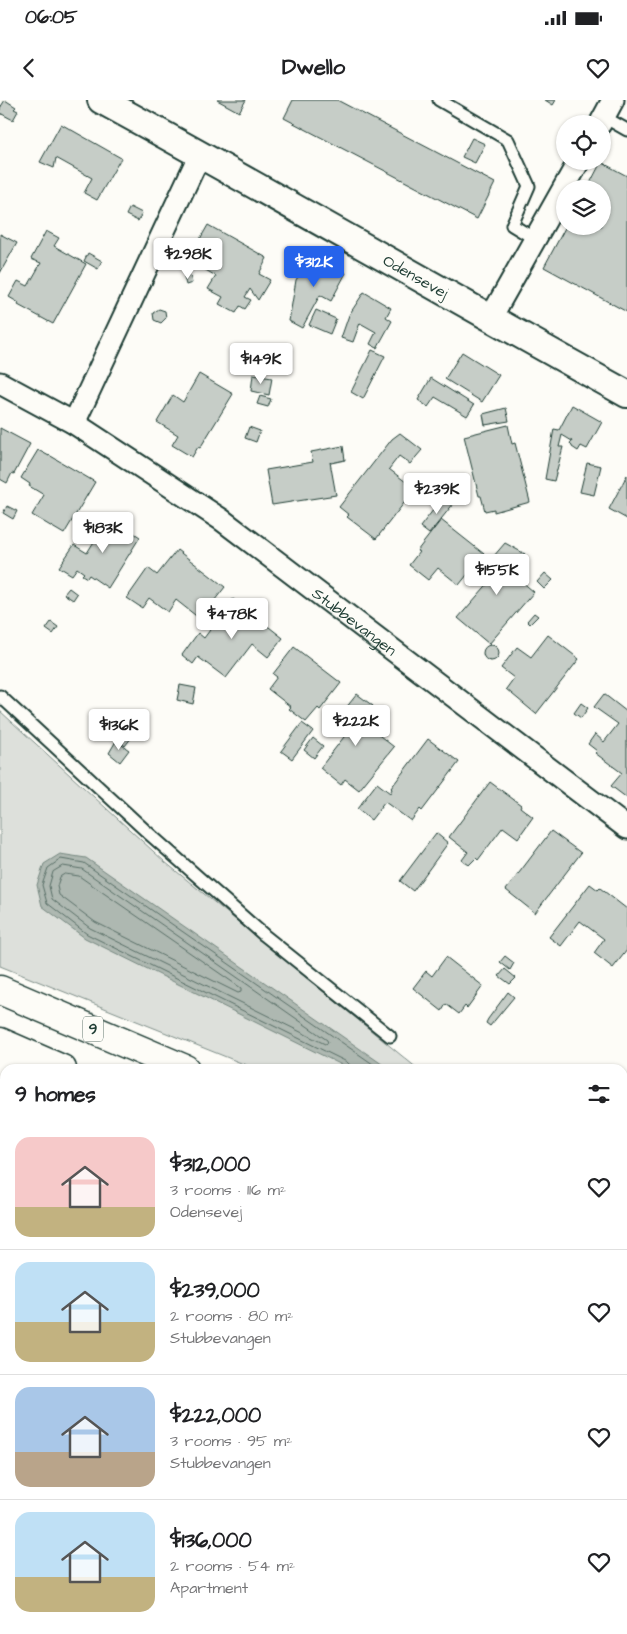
<!DOCTYPE html>
<meta charset="utf-8">
<style>
:root{--surface:#fff;--page:#f2f2f2;--text:#202124;--muted:#757577;--line:#e0e0e0;--accent:#2563eb}
body{margin:0;font-family:"Architects Daughter",sans-serif;background:var(--page);color:var(--text);height:100vh;display:flex;flex-direction:column;font-size:19px;white-space:nowrap}
*{box-sizing:border-box;margin:0}
p{font-size:16px;color:var(--muted)}
.icon{flex:none;width:28px;height:28px;fill:none;stroke:currentColor;stroke-width:2;stroke-linecap:round;stroke-linejoin:round}
.map{position:relative;flex:1;overflow:hidden}
.side{position:absolute;left:0px;top:964px;width:628px;height:571px;display:flex;flex-direction:column;background:var(--surface);border-radius:15px 15px 0 0;box-shadow:0 1px 4px #0004}
.side>*{flex:none}
.fabs{position:absolute;left:556px;top:15px;display:grid;gap:10px}
.fabs a{display:grid;place-items:center;width:55px;height:55px;border-radius:50%;background:var(--surface);box-shadow:0 1px 4px #0004;font-size:25px}
.price{position:absolute;translate:-50% -42px;padding:0 11px;border-radius:5px;background:#fff;color:#222;font-size:16px;line-height:32px;filter:drop-shadow(0 1px 2px #0008)}
.price::after{content:'';position:absolute;left:50%;top:30px;width:15px;height:11px;margin-left:-8px;background:inherit;clip-path:polygon(0 0,100% 0,50% 100%)}
.price.active{background:var(--accent);color:#fff}
ul{padding:0;list-style:none}
li{display:flex;align-items:center;gap:15px;height:125px;padding:0 15px}
li+li{border-top:1px solid var(--line)}
li span{display:grid;place-items:center;flex:none;width:140px;height:100px;border-radius:15px;color:#555}
li>.icon{margin-inline-start:auto}
span .icon{width:60px;height:60px;fill:#fffc;stroke-width:1}
li b{font-size:21px}
h2{display:flex;justify-content:space-between;align-items:center;height:60px;padding:0 15px;font-size:21px}
.status{display:flex;justify-content:space-between;align-items:center;height:35px;padding:0 25px;background:var(--surface);direction:ltr}
.status svg{height:14px;fill:currentColor}
header{display:flex;justify-content:space-between;align-items:center;height:65px;padding:0 15px;background:var(--surface);font-size:22px;font-weight:700}
.map>svg:first-child{display:block}
.green{fill:#dde0db;stroke:#7e8e88}
.water{fill:#aeb8b1;stroke:#75877f}
.lines{fill:none;stroke-linecap:round;stroke-linejoin:round}
.shore{stroke:#586e66;stroke-width:1}
.building{fill:#c6cdc7;stroke:#1f3d34}
.service-casing{stroke:#1f3d34;stroke-width:15}
.minor-casing{stroke:#1f3d34;stroke-width:25}
.tertiary-casing{stroke:#1f3d34;stroke-width:30}
.primary-casing{stroke:#1f3d34;stroke-width:31}
.service{stroke:#fdfcf7;stroke-width:11}
.minor{stroke:#fdfcf7;stroke-width:21}
.tertiary{stroke:#fdfcf7;stroke-width:26}
.primary{stroke:#fdfcf7;stroke-width:28}
.labels{text-anchor:middle;stroke-width:4;stroke-linejoin:round;paint-order:stroke}
.shield{fill:#fdfcf7;stroke:#62766e;stroke-width:1}
.shield-label{font-size:15px;font-weight:bold;fill:#1f3d34}
.street-label{font-size:16px;fill:#1f3d34;stroke:#fdfcf7}
</style>
<div class="status"><b>06:05</b><svg viewBox="0 0 49 12"><path d="M0 12V9h3v3zM5 12V6h3v6zM10 12V3h3v9zM15 12V0h3v12zM26 1h20v11H26zM47 4h2v5h-2z"/></svg></div>
<header><svg class="icon" aria-label="back" viewBox="0 0 24 24"><path d="M15 5l-7 7 7 7"/></svg>Dwello<svg class="icon" aria-label="heart" viewBox="0 0 24 24"><path d="M12 20l-8-8c-3-5 5-10 8-4 3-6 11-1 8 4z"/></svg></header>
<div class="map">
<svg width="627" height="1534" viewBox="0 0 627 1534">
<rect width="100%" height="100%" fill="#fdfcf7"/>
<filter id="ink" filterUnits="userSpaceOnUse"><feTurbulence type="fractalNoise" baseFrequency=".02" numOctaves="2"/><feDisplacementMap in="SourceGraphic" scale="10" xChannelSelector="R" yChannelSelector="G"/><feConvolveMatrix kernelMatrix="1 2 1 2 8 2 1 2 1" color-interpolation-filters="sRGB"/></filter>
<g filter="url(#ink)">
<path class="green" d="M0 611 165 762 418 969H256L0 866Z
M0 984 5 986V1078L0 1075Z
M622 1079 627 1081V1120L623 1119Z
M0 1148H5V1289L0 1288Z
M85 1530H331V1534H83Z"/>
<path class="water" d="M60 754 86 758 389 969H350L85 838 42 806 37 785 44 764Z"/>
<g class="lines">
<path class="shore" d="M63 766 82 769 327 940 328 943 325 944 90 828 52 799 49 786 53 772Z
M65 774 79 776 241 888V892L238 893 95 822 59 795 57 786 60 777Z
M350 969V965L347 962 87 834 47 803 42 785 48 768 61 759 84 763 380 969"/>
</g>
<path class="building" d="M5 0 16 7 14 9 18 11 13 20 0 13V8Z
M217 0H246L239 12Z
M293 0H337L495 83 477 119 284 18Z
M545 0H556L553 5Z
M61 24 121 58 97 100 84 93 92 78 56 58 54 68 40 62Z
M472 38 485 44 475 63 462 57Z
M601 62 627 76V212L544 167 566 126H602V89H587Z
M130 107 142 113 138 121 126 115Z
M208 125 267 158 259 174 270 180 258 200 250 189 245 197 251 200 245 209 240 206 236 213 219 204 223 197 208 189 216 176 188 160Z
M46 131 59 138 54 146 86 164 53 224 18 205 19 203 9 197 18 181 28 186 41 163 31 159Z
M0 134 17 143 0 173Z
M88 153 102 161 98 169 84 161Z
M312 153 346 173 331 201 320 195 302 228 289 221 296 180Z
M190 175 192 183 186 185 184 177Z
M364 192 391 208 386 217 392 221 377 248 370 244 376 232 360 223 353 242 341 238 349 215Z
M159 209 165 211 166 218 161 223 154 220 153 213Z
M316 210 336 219 330 234 309 225Z
M372 250 385 256 363 299 351 292Z
M462 252 499 275 482 302 445 279Z
M199 274 233 294 200 348 198 347 192 357 172 345 178 335 157 322 173 295 183 302Z
M253 275 272 278 269 295 251 291Z
M431 278 474 305 467 316 435 297 428 307 418 300Z
M260 296 271 299 268 307 257 304Z
M572 305 602 322 587 349 581 346 578 351 572 347V346L570 344 572 341 562 335 559 347H563L554 381 545 379 554 329 559 330Z
M506 308 509 321 485 325 483 314Z
M508 325 512 344 515 343 530 402 494 412V409L485 411 481 396H479L464 336Z
M249 327 260 331 256 342 245 338Z
M0 328 30 344 14 374 12 373 7 383 0 379Z
M400 333 422 350 410 364 399 356 389 369 415 389 376 439 347 417 349 415 339 407 392 339Z
M343 346 345 360 331 363 330 362 336 395 272 405 266 370 313 362 311 352Z
M38 350 49 356V355L95 382 64 434 32 415 44 395 29 386 30 384 21 378Z
M587 363 601 366 594 395 580 392Z
M627 375V419L609 409Z
M444 396 454 403 429 434 420 427Z
M7 406 17 411 13 419 3 413Z
M109 417 140 437 108 488 89 475 87 478 82 475 84 473 77 468 72 475 59 467 74 445 87 453Z
M441 420 484 454 459 485 438 468 428 480 409 465 419 452 417 451Z
M505 443 525 454 514 467 509 464 506 468 534 492 489 544 458 518 491 480 481 471Z
M177 450 225 487 200 519 176 500 168 512 149 498 142 508 127 498 148 468 157 475Z
M545 473 553 480 544 489 537 482Z
M69 488 77 494 73 500 64 494Z
M233 499 283 538 268 557 252 544 226 578 198 557 193 564 182 555 198 533 204 538Z
M534 513 538 516 530 524 527 521Z
M51 522 58 527 53 534 46 529Z
M548 535 579 559 536 614 506 589 514 578 501 568 517 547 531 557Z
M483 553a8 8 0 1 1 16 0a8 8 0 1 1-16 0Z
M294 547 341 583 320 610 318 608 306 622 289 609 291 607 268 589 277 577 273 574Z
M180 585 196 588 193 604 177 600Z
M357 594 373 606 361 621 394 647 359 690 345 679 341 685 320 668 347 633 334 623Z
M604 594 627 612V698L611 686 622 673 595 653 597 651 588 644 595 634 604 642 618 624 594 607Z
M581 603 588 608 581 618 574 613Z
M302 623 313 631 292 659 281 651Z
M125 632 132 637 125 646 118 640Z
M313 638 323 646 314 658 304 650Z
M428 639 459 662 422 711 420 709 411 721 385 702 371 720 357 709 377 683 390 693 392 689 391 688Z
M116 641 129 650 120 662 109 653Z
M490 682 521 705 520 707 533 717 518 738 503 727 478 760 476 758 469 765 462 760 468 752 449 737Z
M551 731 581 753 535 813 506 790Z
M436 733 448 743 413 791 400 781Z
M590 784 598 790 600 788 627 809V850L613 868 594 853 604 839 580 821 561 846 549 837Z
M505 856 514 863 510 870 500 862Z
M446 857 483 886 467 908 465 906 459 914 446 904 442 911 413 888 426 871 432 876Z
M505 869 516 878 510 884 499 876Z
M508 892 514 897 490 926 486 923 488 919Z
M627 1386V1422H622V1387Z
M623 1471 627 1473V1479L625 1483 622 1482Z
M52 1530H72L75 1532 73 1534H58Z"/>
<g class="lines">
<defs>
<path id="service" d="M439 0 508 40 529 86 512 125 535 139
M604 17 627 30
M0 596 146 731 264 835 390 936"/>
<g id="minor">
<path d="M600 24 613 0"/>
<path d="M490 219 579 61"/>
<path id="s1" d="M0 283 74 323 222 420 627 728"/>
<path d="M74 323 200 54"/>
<path d="M622 1276 627 1277"/>
</g>
<g id="tertiary">
<path id="s2" d="M101 0C277 96 451 197 627 294"/>
</g>
<path id="primary" d="M0 890 185 969
M0 942 62 969
M0 964 13 969
M622 1155 627 1157
M622 1204 627 1206"/>
</defs>
<use href="#service" class="service-casing"/>
<use href="#minor" class="minor-casing"/>
<use href="#tertiary" class="tertiary-casing"/>
<use href="#primary" class="primary-casing"/>
<use href="#service" class="service"/>
<use href="#minor" class="minor"/>
<use href="#tertiary" class="tertiary"/>
<use href="#primary" class="primary"/>
</g>
</g>
<g class="labels">
<rect class="shield" x="83" y="916.5" width="20" height="25" rx="4"/>
<g class="shield-label">
<text x="93" y="934">9</text>
</g>
<g class="street-label">
<text dy="6" stroke="none"><textPath href="#s2" startOffset="361">Odensevej</textPath></text>
<text dy="6" stroke="none"><textPath href="#s1" startOffset="428">Stubbevangen</textPath></text>
</g>
</g>
</svg>
<div class="fabs">
<a><svg class="icon" aria-label="locate" viewBox="0 0 24 24"><circle cx="12" cy="12" r="6"/><path d="M12 2v4M12 18v4M2 12h4M18 12h4"/></svg></a>
<a><svg class="icon" aria-label="layers" viewBox="0 0 24 24"><path d="M12 4l9 5-9 5-9-5zM3 14l9 5 9-5"/></svg></a>
</div>
<b class="price" style="left:188px;top:180px">$298K</b>
<b class="price active" style="left:314px;top:188px">$312K</b>
<b class="price" style="left:261px;top:285px">$149K</b>
<b class="price" style="left:437px;top:415px">$239K</b>
<b class="price" style="left:103px;top:454px">$183K</b>
<b class="price" style="left:497px;top:496px">$155K</b>
<b class="price" style="left:232px;top:540px">$478K</b>
<b class="price" style="left:356px;top:647px">$222K</b>
<b class="price" style="left:119px;top:651px">$136K</b>
<section class="side">
<h2>9 homes<svg class="icon" aria-label="filters" viewBox="0 0 24 24"><path d="M4 7h16M4 17h16"/><circle cx="9" cy="7" r="2"/><circle cx="15" cy="17" r="2"/></svg></h2>
<ul>
<li><span style="background:linear-gradient(#f6c9c9 70%,#c2b280 0)"><svg class="icon" aria-label="home" viewBox="0 0 24 24"><path d="M3 11l9-7 9 7M6 9v11h12V9"/></svg></span><div><b>$312,000</b><p>3 rooms · 116 m²</p><p>Odensevej</p></div><svg class="icon" aria-label="heart" viewBox="0 0 24 24"><path d="M12 20l-8-8c-3-5 5-10 8-4 3-6 11-1 8 4z"/></svg></li>
<li><span style="background:linear-gradient(#bfe0f5 60%,#c2b280 0)"><svg class="icon" aria-label="home" viewBox="0 0 24 24"><path d="M3 11l9-7 9 7M6 9v11h12V9"/></svg></span><div><b>$239,000</b><p>2 rooms · 80 m²</p><p>Stubbevangen</p></div><svg class="icon" aria-label="heart" viewBox="0 0 24 24"><path d="M12 20l-8-8c-3-5 5-10 8-4 3-6 11-1 8 4z"/></svg></li>
<li><span style="background:linear-gradient(#a9c7e8 65%,#b9a48a 0)"><svg class="icon" aria-label="home" viewBox="0 0 24 24"><path d="M3 11l9-7 9 7M6 9v11h12V9"/></svg></span><div><b>$222,000</b><p>3 rooms · 95 m²</p><p>Stubbevangen</p></div><svg class="icon" aria-label="heart" viewBox="0 0 24 24"><path d="M12 20l-8-8c-3-5 5-10 8-4 3-6 11-1 8 4z"/></svg></li>
<li><span style="background:linear-gradient(#bfe0f5 65%,#c2b280 0)"><svg class="icon" aria-label="home" viewBox="0 0 24 24"><path d="M3 11l9-7 9 7M6 9v11h12V9"/></svg></span><div><b>$136,000</b><p>2 rooms · 54 m²</p><p>Apartment</p></div><svg class="icon" aria-label="heart" viewBox="0 0 24 24"><path d="M12 20l-8-8c-3-5 5-10 8-4 3-6 11-1 8 4z"/></svg></li>
</ul>
</section>
</div>
